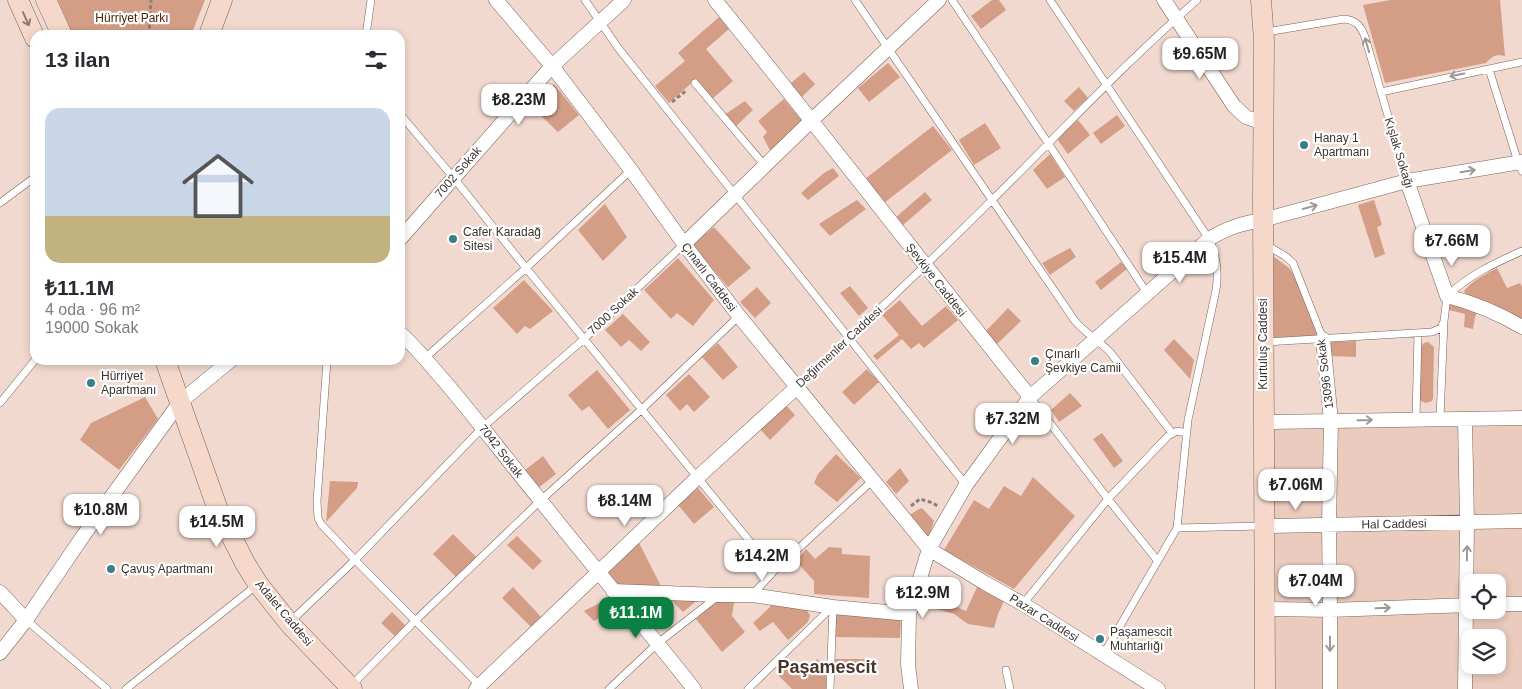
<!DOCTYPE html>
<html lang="tr">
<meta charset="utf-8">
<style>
:root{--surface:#fff;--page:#f2f2f3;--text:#2b2b33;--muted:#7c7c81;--accent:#0b8043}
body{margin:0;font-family:Arial,sans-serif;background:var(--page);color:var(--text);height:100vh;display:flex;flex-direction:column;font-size:19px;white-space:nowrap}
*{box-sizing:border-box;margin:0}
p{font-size:16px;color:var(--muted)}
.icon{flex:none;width:28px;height:28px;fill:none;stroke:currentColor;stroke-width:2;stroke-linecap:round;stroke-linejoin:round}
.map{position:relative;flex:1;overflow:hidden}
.sheet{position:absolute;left:30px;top:30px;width:375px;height:335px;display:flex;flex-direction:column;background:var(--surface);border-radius:15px;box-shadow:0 2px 8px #0003}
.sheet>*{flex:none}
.controls{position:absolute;left:1461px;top:574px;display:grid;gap:10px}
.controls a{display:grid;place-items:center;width:45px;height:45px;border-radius:10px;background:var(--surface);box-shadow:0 2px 8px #0003;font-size:25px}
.price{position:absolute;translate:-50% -42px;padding:0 11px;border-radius:10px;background:#fff;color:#222;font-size:16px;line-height:32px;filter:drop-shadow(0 1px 2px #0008)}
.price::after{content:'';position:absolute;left:50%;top:30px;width:15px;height:11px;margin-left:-8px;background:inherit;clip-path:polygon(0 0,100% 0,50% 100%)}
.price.active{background:var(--accent);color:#fff}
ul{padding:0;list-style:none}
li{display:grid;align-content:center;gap:10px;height:265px;padding:0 15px}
li span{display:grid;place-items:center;height:155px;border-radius:15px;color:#555}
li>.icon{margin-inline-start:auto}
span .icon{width:90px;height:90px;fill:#fffc;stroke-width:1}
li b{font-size:21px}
h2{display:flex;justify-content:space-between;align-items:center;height:60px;padding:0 15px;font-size:21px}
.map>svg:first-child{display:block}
.built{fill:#eacbbd;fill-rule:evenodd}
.green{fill:#d49e86}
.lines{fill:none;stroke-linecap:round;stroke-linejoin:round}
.lane-casing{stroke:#766259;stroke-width:8}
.street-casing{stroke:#766259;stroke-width:15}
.secondary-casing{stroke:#766259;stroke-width:21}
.path{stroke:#8f7f79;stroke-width:3;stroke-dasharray:4 2.5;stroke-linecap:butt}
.lane{stroke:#fff;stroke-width:7}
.street{stroke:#fff;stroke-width:14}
.secondary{stroke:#f5d8ca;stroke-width:20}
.oneway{stroke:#8f7d75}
.oneway2{stroke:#9e9997}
.poi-dot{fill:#387f88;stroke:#fff;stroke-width:2}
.labels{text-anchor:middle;stroke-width:4.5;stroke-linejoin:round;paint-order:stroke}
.park-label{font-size:12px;fill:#4c1c02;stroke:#fff}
.poi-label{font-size:12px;fill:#3c332f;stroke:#fff;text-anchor:start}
.street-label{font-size:12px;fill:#3c332f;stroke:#fff}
.district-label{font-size:18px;font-weight:bold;fill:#47352c;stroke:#fff}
</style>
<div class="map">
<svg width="1522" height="689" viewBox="0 0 1522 689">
<rect width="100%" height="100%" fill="#f1d9cf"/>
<path class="built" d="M1522 414V689H1273L1272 417ZM1470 582H1498V610H1470ZM1470 638H1498V665H1470Z"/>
<path class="green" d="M58 0H205L191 35H73Z
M992 0H999L1006 10 981 29 971 16Z
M1390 0H1500L1505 56C1496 54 1492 56 1486 63L1385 83 1363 5Z
M719 17 729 29 706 49 733 81 712 99 695 80 669 103 655 86 685 61 678 53Z
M888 63 900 77 869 102 858 88Z
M804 72 815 84 802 97 790 84Z
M554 84 579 115 558 132 533 108Z
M1079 87 1088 98 1074 111 1064 101Z
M784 99 803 122 771 152 763 137 767 132 758 121Z
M745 101 753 110 734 128 724 115Z
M1117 115 1125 126 1101 144 1093 133Z
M1078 120 1090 135 1068 154 1057 139Z
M985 123 1001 148 974 165 959 140Z
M933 126 952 150 884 203 865 179Z
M1050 154 1065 177 1047 189 1033 170Z
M833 168 839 176 808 200 801 193 824 173Z
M925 192 932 200 903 225 896 217Z
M857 200 866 209 830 236 819 224Z
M1374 200 1382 225 1377 227 1385 254 1375 258 1358 205Z
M605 204 627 237 603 261 578 230Z
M714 227 751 268 728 287 692 245Z
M1070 248 1076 257 1050 275 1042 263Z
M1269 253 1289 268 1297 279 1318 337 1271 338Z
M678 258 714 300 693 326 677 313 671 319 644 290Z
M1121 262 1127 269 1101 290 1095 282Z
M1497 268 1507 288 1520 283 1522 287V320L1466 294 1464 291C1473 280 1484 275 1497 268Z
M524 280 553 311 530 329 525 326 517 334 493 308Z
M850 286 868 308 859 316 840 293Z
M757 287 771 303 755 318 740 302Z
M900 300 922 326 946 306 958 320 924 348 919 343 911 349 902 339 877 360 873 356 899 335 882 315Z
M1451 300 1479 309 1475 317 1473 329 1464 327 1465 314 1449 310Z
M1008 308 1021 321 997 344 985 332Z
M623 314 650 342 641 351 629 340 621 347 605 330Z
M1174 339 1194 360 1190 379 1164 350Z
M1356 341V357L1330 356 1328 342Z
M1428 342 1434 347 1433 398 1432 401 1426 403 1421 401 1420 398V347L1424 343Z
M718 343 738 367 723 380 702 357Z
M867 369 879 382 854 405 842 392Z
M597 370 630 410 608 429 589 406 582 411 568 395Z
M689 374 710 397 694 412 687 404 680 411 666 395Z
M1070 393 1082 406 1059 422 1051 410Z
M145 397 158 419 119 470 80 440 91 423Z
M784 403 795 415 770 440 759 428Z
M1102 433 1123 461 1114 468 1093 439Z
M836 454 861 478 837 502 814 483 818 474Z
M543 456 556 474 538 488 525 470Z
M900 468 909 481 896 494 886 482Z
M1033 477 1075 516 1014 589 944 550 974 500 989 509 1004 486 1021 496Z
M330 481 358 482 357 488 326 522Z
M698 488 714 507 694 524 678 505Z
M922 508 934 521 929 537H927L908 516 919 509Z
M453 534 477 558 457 578 433 554Z
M517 536 542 561 533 570 507 545Z
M639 543 662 588H619L604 571Z
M829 547 842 548V554L870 556 869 598 814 594V581L796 561 806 549 815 559Z
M979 583 1006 597 998 614 994 628 968 624 954 614 926 606 931 588 952 596 950 604 966 611Z
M513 587 544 620 534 630 502 598Z
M625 595 699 599 683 612 670 599 649 619Z
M611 597 620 606 594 621 584 611Z
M718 600 734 602 732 616 745 632 722 652 696 619Z
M771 603 803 605 810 615 808 622 788 640 773 622 760 631 753 623 770 607Z
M836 610 901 616 900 638 836 637Z
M392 612 406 626 396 637 381 623Z
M817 659 821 662H825L827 689H792L777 674 792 661 805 673Z
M834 659H865V667H834Z"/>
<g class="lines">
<defs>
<path id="lane" d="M585 0 619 49 966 485
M855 0 1075 321C1085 333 1098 340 1110 352L1172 433
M952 0 1048 143 1147 293
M1050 0 1209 239C1217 256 1219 271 1216 290L1188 420 1177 528 1103 655
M1266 32 1344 19C1356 20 1361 26 1365 37L1407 181
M366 35 371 0
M1489 69 1518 162 1522 171
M695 83 765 166
M1381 92 1522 62
M400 114 453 177 526 268 774 571
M0 203 35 177
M1266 245 1285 256 1293 263 1323 339
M1265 342 1432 332 1441 328 1443 323
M425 358 526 268 631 170
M327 360 317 501 318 518 321 524 355 560 480 686
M797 387C862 326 927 265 991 201 1059 134 1125 63 1197 0
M1030 397 1108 499 1157 560
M0 403 35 360
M1440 418 1444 321 1447 296C1469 275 1495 263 1522 251
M1416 419 1418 333
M1177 528 1262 526
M752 595 774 571 873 480
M1023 604 1108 499 1168 436 1177 431 1187 433
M26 620 107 689
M291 621 355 560 483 427 584 339 684 244
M1006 670 1010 689
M352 685 416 620 540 501 642 409 739 316
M126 689 257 585
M609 689 658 643 717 597
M748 689 832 607
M830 689 833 607"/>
<path id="street" d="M496 0 552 66 631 170 684 244 739 316 929 549 985 583 1023 604 1158 689
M715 0C821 131 924 265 1030 397
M1164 0 1234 106 1246 117 1263 123
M1407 181 1447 296C1474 303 1498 313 1522 327
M400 239 552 66 624 0
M684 244 812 120 939 0
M400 333C417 348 431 366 446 383 479 422 509 462 541 501 591 565 644 625 694 689
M1323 339 1331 421 1329 525 1330 610V689
M1465 419 1467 522 1465 689
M1264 422 1522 418
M1264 526 1522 521
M613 591 719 595H752L833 607 909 614
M0 592 26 620
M1498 604H1522
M1265 609 1330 610 1470 605
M0 653 26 620 83 536 180 402 231 360
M476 689 698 477 797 387
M911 689 908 664 909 614 929 549 966 485 1030 397 1209 239C1227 228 1242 223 1263 220L1407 181 1522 162"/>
<path id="secondary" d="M18 0 35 38
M46 0 62 35
M1261 0 1264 40 1263 197 1265 689
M209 35 222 0
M165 360 218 510 245 563 258 584 289 623 352 689"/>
</defs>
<use href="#lane" class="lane-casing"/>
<use href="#street" class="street-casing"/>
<use href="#secondary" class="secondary-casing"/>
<path class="path" d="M149 35 151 0
M672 102 687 90
M911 506 920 499 930 502 938 506"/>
<use href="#lane" class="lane"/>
<use href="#street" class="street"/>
<use href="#secondary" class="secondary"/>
</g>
<defs><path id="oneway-shaft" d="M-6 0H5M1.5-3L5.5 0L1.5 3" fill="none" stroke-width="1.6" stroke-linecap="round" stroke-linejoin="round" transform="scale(1.25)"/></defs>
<use class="oneway" href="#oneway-shaft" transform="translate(26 19) rotate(66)"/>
<g class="oneway2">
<use href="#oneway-shaft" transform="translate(1367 45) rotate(-106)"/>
<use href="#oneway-shaft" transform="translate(1457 75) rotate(168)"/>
<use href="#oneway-shaft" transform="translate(1468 171) rotate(-9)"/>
<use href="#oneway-shaft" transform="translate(1310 207) rotate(-15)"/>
<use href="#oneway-shaft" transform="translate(1365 420) rotate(-1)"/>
<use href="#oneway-shaft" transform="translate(1467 553) rotate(-89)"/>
<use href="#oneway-shaft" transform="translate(1383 608) rotate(-2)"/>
<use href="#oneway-shaft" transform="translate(1330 644) rotate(90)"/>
</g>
<g class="poi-dot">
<circle cx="1304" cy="145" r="5"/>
<circle cx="453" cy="239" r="5"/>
<circle cx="1035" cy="361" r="5"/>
<circle cx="91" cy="383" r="5"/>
<circle cx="111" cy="569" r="5"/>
<circle cx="1100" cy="639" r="5"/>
</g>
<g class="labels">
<g class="park-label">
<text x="132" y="22">Hürriyet Parkı</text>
</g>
<g class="poi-label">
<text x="1314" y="142">Hanay 1<tspan x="1314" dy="14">Apartmanı</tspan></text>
<text x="463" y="236">Cafer Karadağ<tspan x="463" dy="14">Sitesi</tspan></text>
<text x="1045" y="358">Çınarlı<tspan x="1045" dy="14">Şevkiye Camii</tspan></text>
<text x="101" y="380">Hürriyet<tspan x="101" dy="14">Apartmanı</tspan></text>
<text x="121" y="573">Çavuş Apartmanı</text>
<text x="1110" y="636">Paşamescit<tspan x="1110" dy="14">Muhtarlığı</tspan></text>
</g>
<g class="street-label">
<text transform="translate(1399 153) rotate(73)" y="4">Kışlak Sokağı</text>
<text transform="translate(458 172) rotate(-49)" y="4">7002 Sokak</text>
<text transform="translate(709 277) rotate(53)" y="4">Çınarlı Caddesi</text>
<text transform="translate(936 280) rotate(52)" y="4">Şevkiye Caddesi</text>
<text transform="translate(613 311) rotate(-43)" y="4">7000 Sokak</text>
<text transform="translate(1263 344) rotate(-90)" y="4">Kurtuluş Caddesi</text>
<text transform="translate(839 347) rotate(-43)" y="4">Değirmenler Caddesi</text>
<text transform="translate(1325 374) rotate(-97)" y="4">13096 Sokak</text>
<text transform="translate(501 451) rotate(52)" y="4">7042 Sokak</text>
<text transform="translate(1394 524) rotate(-1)" y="4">Hal Caddesi</text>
<text transform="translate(284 613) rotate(50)" y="4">Adalet Caddesi</text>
<text transform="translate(1044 618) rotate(32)" y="4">Pazar Caddesi</text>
</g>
<g class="district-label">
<text x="827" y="673">Paşamescit</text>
</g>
</g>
</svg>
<div class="controls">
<a><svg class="icon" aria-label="locate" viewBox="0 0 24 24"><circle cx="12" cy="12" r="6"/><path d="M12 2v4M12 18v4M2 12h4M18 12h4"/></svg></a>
<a><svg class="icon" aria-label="layers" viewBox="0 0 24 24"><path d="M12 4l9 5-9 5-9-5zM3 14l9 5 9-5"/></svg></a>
</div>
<b class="price" style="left:1200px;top:80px">₺9.65M</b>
<b class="price" style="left:519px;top:126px">₺8.23M</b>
<b class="price" style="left:1452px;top:267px">₺7.66M</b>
<b class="price" style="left:1180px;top:284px">₺15.4M</b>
<b class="price" style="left:1013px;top:445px">₺7.32M</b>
<b class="price" style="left:1296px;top:511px">₺7.06M</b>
<b class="price" style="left:625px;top:527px">₺8.14M</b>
<b class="price" style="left:101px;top:536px">₺10.8M</b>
<b class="price" style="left:217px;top:548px">₺14.5M</b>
<b class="price" style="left:762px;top:582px">₺14.2M</b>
<b class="price" style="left:1316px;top:607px">₺7.04M</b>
<b class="price" style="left:923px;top:619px">₺12.9M</b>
<b class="price active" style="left:636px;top:639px">₺11.1M</b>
<section class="sheet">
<h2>13 ilan<svg class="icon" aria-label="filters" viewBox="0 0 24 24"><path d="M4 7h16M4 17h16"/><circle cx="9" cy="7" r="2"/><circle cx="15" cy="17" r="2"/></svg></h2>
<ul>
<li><span style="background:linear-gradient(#c9d6e8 70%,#c2b280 0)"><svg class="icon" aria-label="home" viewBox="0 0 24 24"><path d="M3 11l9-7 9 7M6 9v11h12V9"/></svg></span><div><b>₺11.1M</b><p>4 oda · 96 m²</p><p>19000 Sokak</p></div></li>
</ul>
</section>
</div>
